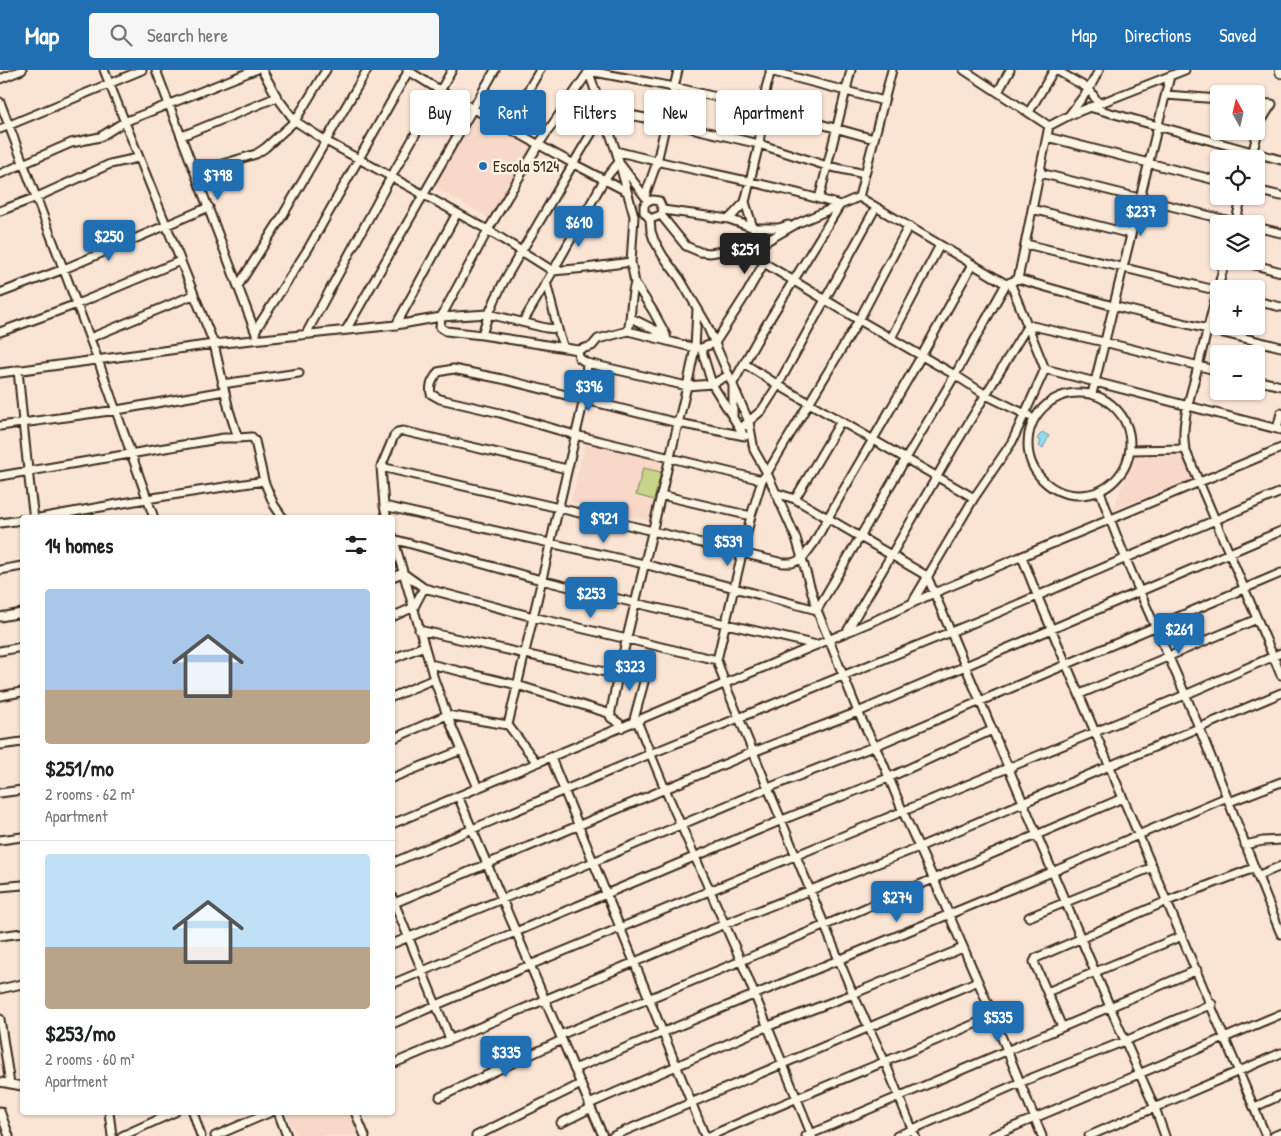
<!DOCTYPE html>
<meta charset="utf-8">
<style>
:root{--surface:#fff;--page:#f6f6f6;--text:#202124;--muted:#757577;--line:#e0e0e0;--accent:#1f6fb2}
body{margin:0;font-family:"Patrick Hand",sans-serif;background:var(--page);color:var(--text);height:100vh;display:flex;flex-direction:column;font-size:19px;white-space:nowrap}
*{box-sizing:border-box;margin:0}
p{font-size:16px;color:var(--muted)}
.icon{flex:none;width:28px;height:28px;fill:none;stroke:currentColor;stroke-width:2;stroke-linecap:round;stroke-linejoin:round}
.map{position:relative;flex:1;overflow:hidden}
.drawer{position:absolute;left:20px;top:445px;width:375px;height:600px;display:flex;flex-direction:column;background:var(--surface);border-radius:5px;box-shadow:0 1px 4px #0004}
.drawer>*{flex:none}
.guide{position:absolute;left:410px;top:20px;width:475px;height:45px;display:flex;gap:10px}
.needle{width:32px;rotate:352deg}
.buttons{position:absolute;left:1210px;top:15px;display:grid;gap:10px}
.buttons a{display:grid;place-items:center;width:55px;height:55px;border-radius:5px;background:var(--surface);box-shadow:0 1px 4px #0004;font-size:25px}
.price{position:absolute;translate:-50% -42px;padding:0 11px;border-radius:5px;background:var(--accent);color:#fff;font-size:16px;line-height:32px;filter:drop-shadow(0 1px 2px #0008)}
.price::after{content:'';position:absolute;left:50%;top:30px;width:15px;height:11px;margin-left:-8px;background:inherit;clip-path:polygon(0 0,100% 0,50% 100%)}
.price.on{background:#222;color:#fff}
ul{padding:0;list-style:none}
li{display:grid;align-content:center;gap:10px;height:265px;padding:0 25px}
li+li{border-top:1px solid var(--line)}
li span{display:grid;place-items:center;height:155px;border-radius:5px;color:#555}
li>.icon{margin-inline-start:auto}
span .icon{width:90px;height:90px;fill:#fffc;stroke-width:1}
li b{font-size:21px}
h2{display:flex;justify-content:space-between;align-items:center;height:60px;padding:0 25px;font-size:21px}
.tag{padding:0 18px;border-radius:5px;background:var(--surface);box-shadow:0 1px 4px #0004;font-size:18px;line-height:45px}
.tag.on{background:var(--accent);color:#fff}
header{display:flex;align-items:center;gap:30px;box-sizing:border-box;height:70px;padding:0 25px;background:var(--accent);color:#fff}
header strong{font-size:24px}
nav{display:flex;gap:28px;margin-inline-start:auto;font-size:18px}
.search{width:350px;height:45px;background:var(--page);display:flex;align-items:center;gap:12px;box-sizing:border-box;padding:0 18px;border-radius:5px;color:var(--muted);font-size:19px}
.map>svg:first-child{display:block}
.built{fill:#f8d8c8}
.green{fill:#c8d589;stroke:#828054}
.water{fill:#8fdcee;stroke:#6d959b}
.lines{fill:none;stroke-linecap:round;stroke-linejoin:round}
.minor-casing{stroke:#3b2a1e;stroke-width:11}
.major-casing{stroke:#3b2a1e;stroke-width:12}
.minor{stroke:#fcf5e5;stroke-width:7}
.major{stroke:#fcf5e5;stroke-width:9}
.poi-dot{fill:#1f6fb2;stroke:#fcf5e5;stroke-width:2}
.labels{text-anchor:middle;stroke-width:5;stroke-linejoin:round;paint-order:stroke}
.poi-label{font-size:16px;fill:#3b2a1e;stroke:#fcf5e5;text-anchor:start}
</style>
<header>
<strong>Map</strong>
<div class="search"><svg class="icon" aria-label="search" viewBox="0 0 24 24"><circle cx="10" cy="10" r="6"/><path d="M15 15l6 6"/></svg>Search here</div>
<nav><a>Map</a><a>Directions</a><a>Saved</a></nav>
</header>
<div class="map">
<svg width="1281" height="1066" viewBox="0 0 1281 1066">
<rect width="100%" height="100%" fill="#fae4d4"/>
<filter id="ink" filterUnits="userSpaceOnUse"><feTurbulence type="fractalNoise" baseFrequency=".02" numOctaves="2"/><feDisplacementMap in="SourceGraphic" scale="10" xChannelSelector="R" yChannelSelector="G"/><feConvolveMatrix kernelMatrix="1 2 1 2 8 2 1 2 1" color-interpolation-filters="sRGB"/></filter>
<g filter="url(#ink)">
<path class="built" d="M476 44 532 75 490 148 434 117Z
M586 370 666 389 651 451 571 432Z
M1138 375 1180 377 1193 409 1113 440Z
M286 1043H353L363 1065 296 1066Z"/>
<path class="green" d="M643 398 661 402 654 430 636 425Z"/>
<path class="water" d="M1042 362 1049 366 1043 378 1039 376 1041 371 1037 369Z"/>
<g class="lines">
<defs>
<path id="minor" d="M104 0 214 274 229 340 238 368 252 367 255 371 264 411 274 435 283 448
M156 0 256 264
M262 0 277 27 295 51 326 71 488 160 553 201 586 198 631 192
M407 0 441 21 572 93 626 121
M588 0 616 81 634 146 631 192 635 213 653 241 666 265 667 271
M964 0 1049 56
M1056 0 1089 19 1099 34
M770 1 884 31
M0 9 22 0
M998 22 1010 0
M1166 25 1219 29
M0 32 98 290 154 448
M1089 37 1281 90
M1029 42 1054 0
M1070 44 1089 19 1099 0
M606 52 635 46 665 52 759 74 827 96 865 104
M507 56 540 0
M1049 56 1070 45 1185 0
M0 59 142 0
M182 66 277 27
M1047 67 1219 111
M616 81C690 101 767 112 840 135L760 265 733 313V347
M1251 89 1260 53 1272 34 1256 33
M621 95 646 128
M196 102 256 84 265 78 295 51 326 0
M1040 103 1242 154
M0 104 71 73 100 67 124 52 255 0
M1256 120 1281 126
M645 126 657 92 678 0
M859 127 1006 214 1018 209 1049 56
M859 127 892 0
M819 129 851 0
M1032 139 1131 164
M663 140 729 149 754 158H779L788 155
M0 141 37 127 110 94 138 88
M661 145 686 176 700 182 710 183 760 175 798 153 859 127
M650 149 661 145 663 140 659 131 653 130 647 131 644 136V142L650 149 651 161 654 170 663 186 680 209 706 253 749 352 754 380 767 403 796 468 817 540 858 642 883 693 903 742 934 810 993 946 1042 1066
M729 149 745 132 759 74 766 18 771 0
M1235 154 1242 126
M1256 157 1281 163
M1026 174 1219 221
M1225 191C1216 226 1207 261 1198 296 1192 322 1180 352 1185 379L1281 605
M1240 191 1281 202
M764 193 859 250 955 305 986 325 1029 346
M1018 209 1113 236 1281 277
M546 212 560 267 564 278
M238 216 283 145 367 0
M0 223 64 199 209 137
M1256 231 1281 237
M631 248 665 265
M523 252 553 201 604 110 619 92
M396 255 457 143
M346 260 495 0
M255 261 308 179 409 0
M628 261C632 245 630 229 635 213
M0 262 77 234 180 191
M306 264 391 107 452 0
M482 265C492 227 515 192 535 159 558 120 580 81 604 43
M90 268 193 225
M891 268 940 175
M701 278 712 314 742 362
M578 280 482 265 446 261 440 257 441 247 488 160 539 74 589 1 674 17 763 38 874 69
M587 293 687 316 712 314 729 305
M745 294 778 315 974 428
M1045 299 1281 360
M18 300C23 350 27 399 34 448
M0 303 214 274 396 255 441 247 488 244 546 258 558 259
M1256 310 1281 316
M222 314 299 303
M1028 374a51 51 0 1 1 102 0a51 51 0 1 1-102 0Z
M1092 324 1170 6
M0 356 117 340 224 321
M740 359 762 340 778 315 876 137
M1277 359 1281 343
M745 366 678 353 502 309 453 299 438 302C433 310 429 314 431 324L440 329 500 343 575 365 762 410 767 403 859 250 908 157
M1131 380 1185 379
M381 397 559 438 783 493H792L802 489 814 473 843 421 922 285 972 195
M0 406 224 368H238
M1100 421C1124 491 1156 557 1185 624 1219 703 1248 784 1281 864
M776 423 795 429 841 351
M661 425 751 446
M795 429 927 506 1110 937 1155 1038 1165 1066
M384 436 644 494 817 540 955 305 1006 214
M39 448 146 429 264 411
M387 448 384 436 381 397 394 366 398 362 403 361 567 399
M0 453 22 450
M393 467 434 609 447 645 478 718
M393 469 541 510 635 533 817 575
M1022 487 1037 525 1266 1066
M0 500 22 496
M392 507 403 503 424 518 533 547 717 590 725 614 853 924 885 992 915 1066
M912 533 974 428 1012 372 1045 299 1010 212
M0 547 22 543
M392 547 414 537 424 518
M419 560 618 605
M846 563 954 377 1028 255 1104 272 1219 301
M0 581 22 577
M392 589 424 576
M717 590 751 446 762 410
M430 594 517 615 611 644
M1080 624 1257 549
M0 626 22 622
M392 627 434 609
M637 651 665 719 741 891 812 1066
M633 653 648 597
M621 658 619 653 611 648 610 646 618 605 688 312 695 278 697 239
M392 669 447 645 508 655
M0 675 22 672
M551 688 705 1066
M537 693 508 655 584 329 587 293 579 288 578 280 592 276 598 269 628 261 695 278H701L715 273 747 223 764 193 745 132
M392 708 462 680
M0 723 22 720
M458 726 603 1066
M1229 732 1281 712
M392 754 878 549 934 523 1281 378
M0 770 22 767
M1245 775 1263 771 1281 770
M392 793 650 684 995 544 1281 422
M1257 806 1281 796
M0 817 22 815
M392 827 450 969
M392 834 753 682 858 642 1281 461
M1029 847 1153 797
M0 866 22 863
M392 874 593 792 768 718 875 676 1281 503
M392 914 782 750 888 708 992 660
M0 919 22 914
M1047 922 1182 866
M0 949 10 1014
M392 954 530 895 1185 625 1281 583
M1062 957 1034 892 1036 888 1167 831 1254 798
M560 965 741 891 1123 728
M392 994 725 854 919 777 1281 623
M574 999 1052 802 1227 727
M0 1012 22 1016
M440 1027 562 970
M589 1034 766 957 853 924 963 878
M1255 1037 1281 1025
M0 1041 9 1066
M109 1042 112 1066
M193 1042 201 1066
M278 1042 287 1066
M355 1042 365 1066
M561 1053 591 1038
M122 1066 175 1042
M215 1066 271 1042
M476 1066 581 1014
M613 1066 978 911
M710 1066C803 1024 899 987 993 946
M806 1066 1197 900
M897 1066 1019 1013 1125 971 1212 934
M992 1066 1281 944
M1089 1066 1281 983
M1274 1066 1281 1063"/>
<path id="major" d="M1280 0 1281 3"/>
</defs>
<use href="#minor" class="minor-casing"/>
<use href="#major" class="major-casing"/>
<use href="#minor" class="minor"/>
<use href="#major" class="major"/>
</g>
</g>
<circle class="poi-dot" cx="483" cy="96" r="5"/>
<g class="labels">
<g class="poi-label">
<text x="493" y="102">Escola 5124</text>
</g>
</g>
</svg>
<div class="buttons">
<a><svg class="needle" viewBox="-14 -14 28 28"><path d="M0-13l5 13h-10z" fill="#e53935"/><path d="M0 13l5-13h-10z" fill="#757577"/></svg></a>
<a><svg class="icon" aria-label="locate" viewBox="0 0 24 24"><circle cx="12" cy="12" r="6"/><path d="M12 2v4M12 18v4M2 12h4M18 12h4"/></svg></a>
<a><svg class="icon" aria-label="layers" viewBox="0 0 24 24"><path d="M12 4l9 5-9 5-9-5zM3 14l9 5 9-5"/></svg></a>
<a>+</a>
<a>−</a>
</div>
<b class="price" style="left:218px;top:131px">$798</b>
<b class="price" style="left:1141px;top:167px">$237</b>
<b class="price" style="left:579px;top:178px">$610</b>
<b class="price" style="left:109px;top:192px">$250</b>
<b class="price on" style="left:745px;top:205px">$251</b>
<b class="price" style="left:589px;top:342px">$396</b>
<b class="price" style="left:604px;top:474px">$921</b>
<b class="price" style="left:728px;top:497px">$539</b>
<b class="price" style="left:591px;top:549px">$253</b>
<b class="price" style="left:1179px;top:585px">$261</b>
<b class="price" style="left:630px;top:622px">$323</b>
<b class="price" style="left:897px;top:853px">$274</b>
<b class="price" style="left:998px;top:973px">$535</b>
<b class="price" style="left:506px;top:1008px">$335</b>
<div class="guide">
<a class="tag">Buy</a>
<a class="tag on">Rent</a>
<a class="tag">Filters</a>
<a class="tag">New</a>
<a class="tag">Apartment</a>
</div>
<section class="drawer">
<h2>14 homes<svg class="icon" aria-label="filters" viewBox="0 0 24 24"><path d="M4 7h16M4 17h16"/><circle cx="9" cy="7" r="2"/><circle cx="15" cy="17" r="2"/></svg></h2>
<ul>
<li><span style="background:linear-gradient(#a9c7e8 65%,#b9a48a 0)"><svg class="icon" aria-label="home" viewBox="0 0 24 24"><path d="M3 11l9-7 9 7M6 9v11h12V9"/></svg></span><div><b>$251/mo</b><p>2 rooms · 62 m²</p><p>Apartment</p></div></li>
<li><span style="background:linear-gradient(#bfe0f5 60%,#b9a48a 0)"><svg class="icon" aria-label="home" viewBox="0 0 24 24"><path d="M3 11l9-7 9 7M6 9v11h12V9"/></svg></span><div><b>$253/mo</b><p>2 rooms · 60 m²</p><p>Apartment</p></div></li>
</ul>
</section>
</div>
